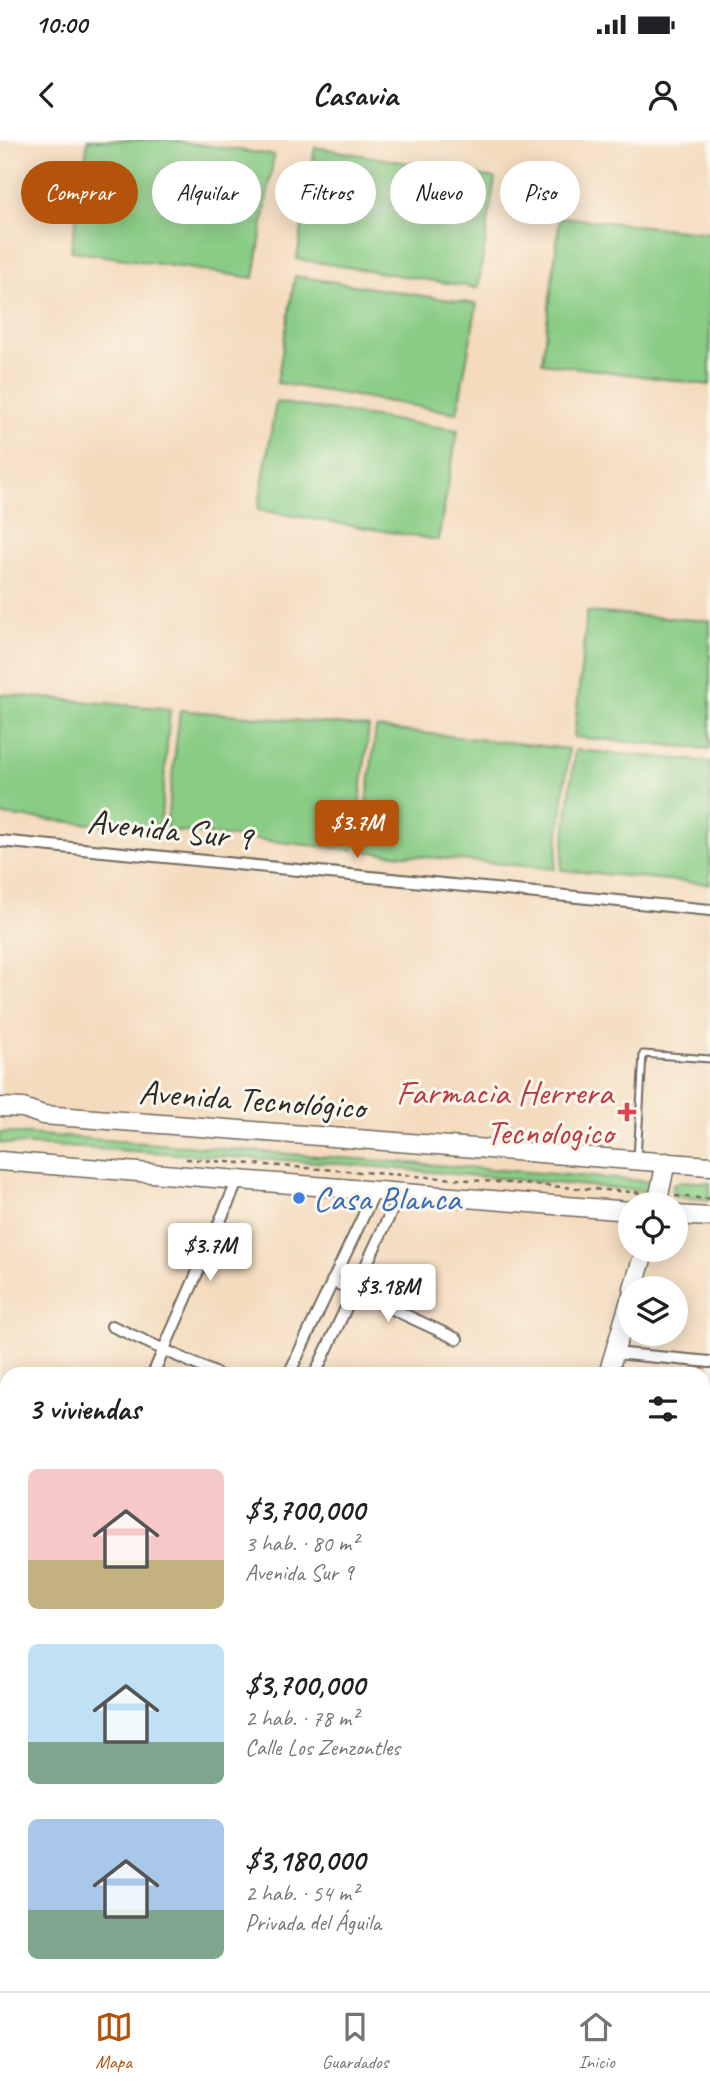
<!DOCTYPE html>
<html lang="es">
<meta charset="utf-8">
<style>
:root{--surface:#fff;--page:#f2f2f2;--text:#202124;--muted:#757577;--line:#e0e0e0;--accent:#b45309}
body{margin:0;font-family:Caveat,sans-serif;background:var(--page);color:var(--text);height:100vh;display:flex;flex-direction:column;font-size:26px;white-space:nowrap}
*{box-sizing:border-box;margin:0}
p{font-size:23px;color:var(--muted)}
.icon{flex:none;width:38px;height:38px;fill:none;stroke:currentColor;stroke-width:2;stroke-linecap:round;stroke-linejoin:round}
.map{position:relative;flex:1;overflow:hidden}
.details{position:absolute;left:0px;top:1227px;width:710px;height:625px;display:flex;flex-direction:column;background:var(--surface);border-radius:21px 21px 0 0;box-shadow:0 4px 18px #0003}
.details>*{flex:none}
.hud{position:absolute;left:21px;top:21px;width:668px;height:63px;display:flex;gap:14px}
.controls{position:absolute;left:618px;top:1052px;display:grid;gap:14px}
.controls a{display:grid;place-items:center;width:70px;height:70px;border-radius:50%;background:var(--surface);box-shadow:0 4px 18px #0003;font-size:35px}
.price{position:absolute;translate:-50% -60px;padding:0 16px;border-radius:7px;background:#fff;color:#222;font-size:23px;line-height:46px;filter:drop-shadow(0 2px 4px #0008)}
.price::after{content:'';position:absolute;left:50%;top:42px;width:21px;height:16px;margin-left:-10px;background:inherit;clip-path:polygon(0 0,100% 0,50% 100%)}
.price.on{background:var(--accent);color:#fff}
ul{padding:0;list-style:none}
li{display:flex;align-items:center;gap:21px;height:175px;padding:0 28px}
li span{display:grid;place-items:center;flex:none;width:196px;height:140px;border-radius:10px;color:#555}
li>.icon{margin-inline-start:auto}
span .icon{width:84px;height:84px;fill:#fffc;stroke-width:1}
li b{font-size:30px}
h2{display:flex;justify-content:space-between;align-items:center;height:84px;padding:0 28px;font-size:30px}
.pill{padding:0 24px;border-radius:32px;background:var(--surface);box-shadow:0 4px 18px #0003;font-size:24px;line-height:63px}
.pill.on{background:var(--accent);color:#fff}
.status{display:flex;justify-content:space-between;align-items:center;height:49px;padding:0 35px;background:var(--surface);direction:ltr}
.status svg{height:19px;fill:currentColor}
header{display:flex;justify-content:space-between;align-items:center;height:91px;padding:0 28px;background:var(--surface);font-size:32px;font-weight:800}
.dock{display:flex;justify-content:space-around;align-items:center;height:98px;border-top:2px solid var(--line);background:var(--surface);font-size:19px;color:var(--muted)}
.dock a{display:grid;justify-items:center;gap:4px}
.dock .on{color:var(--accent)}
.map>svg:first-child{display:block}
.green{fill:#89cc85;stroke:#5a7c58;stroke-width:2}
.lines{fill:none;stroke-linecap:round;stroke-linejoin:round}
.service-casing{stroke:#71695e;stroke-width:9}
.minor-casing{stroke:#71695e;stroke-width:14}
.primary-casing{stroke:#71695e;stroke-width:21}
.path{stroke:#71695e;stroke-width:2.5;stroke-dasharray:5 5;stroke-linecap:butt}
.service{stroke:#fff;stroke-width:5}
.minor{stroke:#fff;stroke-width:10}
.primary{stroke:#fff;stroke-width:18}
.health-dot{fill:#e0444e;stroke:#fbf7ec;stroke-width:2.5}
.shop-dot{fill:#3f7fe0;stroke:#fbf7ec;stroke-width:2.5}
.labels{text-anchor:middle;stroke-width:6;stroke-linejoin:round;paint-order:stroke}
.street-label{font-size:35px;fill:#2b2b2b;stroke:#fbf7ec}
.health-label{font-size:35px;fill:#be3a42;stroke:#fbf7ec;text-anchor:end}
.shop-label{font-size:35px;fill:#366cbe;stroke:#fbf7ec;text-anchor:start}
</style>
<div class="status"><b>10:00</b><svg viewBox="0 0 49 12"><path d="M0 12V9h3v3zM5 12V6h3v6zM10 12V3h3v9zM15 12V0h3v12zM26 1h20v11H26zM47 4h2v5h-2z"/></svg></div>
<header><svg class="icon" aria-label="back" viewBox="0 0 24 24"><path d="M15 5l-7 7 7 7"/></svg>Casavia<svg class="icon" aria-label="person" viewBox="0 0 24 24"><circle cx="12" cy="8" r="4"/><path d="M4 21q1-7 8-7t8 7"/></svg></header>
<div class="map">
<svg width="710" height="1851" viewBox="0 0 710 1851">
<rect width="100%" height="100%" fill="#fbf7ec"/>
<filter id="ink" filterUnits="userSpaceOnUse"><feTurbulence type="fractalNoise" baseFrequency=".0143" numOctaves="2"/><feDisplacementMap in="SourceGraphic" scale="14" xChannelSelector="R" yChannelSelector="G"/><feConvolveMatrix kernelMatrix="1 2 1 2 8 2 1 2 1" color-interpolation-filters="sRGB"/></filter>
<filter id="wash" filterUnits="userSpaceOnUse"><feTurbulence type="fractalNoise" baseFrequency=".00686" numOctaves="4" result="noise"/><feDisplacementMap in="SourceGraphic" scale="28" xChannelSelector="R" yChannelSelector="G"/><feGaussianBlur stdDeviation="1.57" result="paint"/><feColorMatrix in="noise" values="0 0 0 0 0 0 0 0 0 0 0 0 0 0 0 0 0 1.4 0 .05"/><feComposite in="paint" operator="in"/></filter>
<g filter="url(#wash)">
<rect width="100%" height="100%" fill="#f4dbbe"/>
<path class="green" d="M88 0H168L274 15 254 138 71 111Z
M315 7 495 38 478 148 297 119Z
M560 77 710 93V245L542 223Z
M295 136 477 164 457 273 277 243Z
M276 262 458 290 438 400 258 370Z
M587 472 710 481V609L574 597Z
M0 554 170 569 160 691 0 675Z
M180 570 369 587 354 710 166 690Z
M376 588 569 609 555 729 361 711Z
M575 610 710 622V744L561 730Z
M0 992 646 1041 655 1044 653 1051H645L330 1023 0 1003Z
M681 1041 710 1043V1060L678 1057 673 1052V1045Z"/>
</g>
<g filter="url(#ink)">
<g class="lines">
<defs>
<path id="service" d="M637 1019 643 914 710 919"/>
<path id="minor" d="M0 701 710 770
M332 1141 457 1199
M112 1186 217 1234
M615 1213 710 1222
M153 1234 238 1040
M289 1234 375 1051
M315 1234 400 1053
M704 1404 710 1405
M0 1475 7 1478
M704 1497 710 1481
M704 1522H710
M0 1578 7 1562
M0 1651 7 1655
M704 1703 710 1704
M550 1844 605 1851
M13 1851 15 1844
M41 1851 44 1844
M182 1851 185 1844
M629 1851 632 1844"/>
<path id="primary" d="M0 967 23 968 43 975 710 1026
M0 1021 630 1071
M657 1064 666 1022
M676 1075 710 1077
M633 1148 645 1110
M608 1234 630 1160
M360 1851 363 1844"/>
</defs>
<use href="#service" class="service-casing"/>
<use href="#minor" class="minor-casing"/>
<use href="#primary" class="primary-casing"/>
<path class="path" d="M186 1019 644 1053
M675 1056 710 1059"/>
<use href="#service" class="service"/>
<use href="#minor" class="minor"/>
<use href="#primary" class="primary"/>
</g>
</g>
<path class="health-dot" d="M623.5 961.5h7v7h7v7h-7v7h-7v-7h-7v-7h7z"/>
<circle class="shop-dot" cx="299" cy="1058" r="7"/>
<g class="labels">
<g class="street-label">
<text transform="translate(170 689) rotate(6)" y="12">Avenida Sur 9</text>
<text transform="translate(252 959) rotate(4)" y="12">Avenida Tecnológico</text>
</g>
<g class="health-label">
<text x="613" y="964">Farmacia Herrera<tspan x="613" dy="40">Tecnologico</tspan></text>
</g>
<g class="shop-label">
<text x="313" y="1070">Casa Blanca</text>
</g>
</g>
</svg>
<div class="controls">
<a><svg class="icon" aria-label="locate" viewBox="0 0 24 24"><circle cx="12" cy="12" r="6"/><path d="M12 2v4M12 18v4M2 12h4M18 12h4"/></svg></a>
<a><svg class="icon" aria-label="layers" viewBox="0 0 24 24"><path d="M12 4l9 5-9 5-9-5zM3 14l9 5 9-5"/></svg></a>
</div>
<b class="price on" style="left:357px;top:720px">$3.7M</b>
<b class="price" style="left:210px;top:1143px">$3.7M</b>
<b class="price" style="left:388px;top:1184px">$3.18M</b>
<div class="hud">
<a class="pill on">Comprar</a>
<a class="pill">Alquilar</a>
<a class="pill">Filtros</a>
<a class="pill">Nuevo</a>
<a class="pill">Piso</a>
</div>
<section class="details">
<h2>3 viviendas<svg class="icon" aria-label="filters" viewBox="0 0 24 24"><path d="M4 7h16M4 17h16"/><circle cx="9" cy="7" r="2"/><circle cx="15" cy="17" r="2"/></svg></h2>
<ul>
<li><span style="background:linear-gradient(#f6c9c9 65%,#c2b280 0)"><svg class="icon" aria-label="home" viewBox="0 0 24 24"><path d="M3 11l9-7 9 7M6 9v11h12V9"/></svg></span><div><b>$3,700,000</b><p>3 hab. · 80 m²</p><p>Avenida Sur 9</p></div></li>
<li><span style="background:linear-gradient(#bfe0f5 70%,#7fa58c 0)"><svg class="icon" aria-label="home" viewBox="0 0 24 24"><path d="M3 11l9-7 9 7M6 9v11h12V9"/></svg></span><div><b>$3,700,000</b><p>2 hab. · 78 m²</p><p>Calle Los Zenzontles</p></div></li>
<li><span style="background:linear-gradient(#a9c7e8 65%,#7fa58c 0)"><svg class="icon" aria-label="home" viewBox="0 0 24 24"><path d="M3 11l9-7 9 7M6 9v11h12V9"/></svg></span><div><b>$3,180,000</b><p>2 hab. · 54 m²</p><p>Privada del Águila</p></div></li>
</ul>
</section>
</div>
<nav class="dock">
<a class="on"><svg class="icon" aria-label="map" viewBox="0 0 24 24"><path d="M3 6l6-2 6 2 6-2v14l-6 2-6-2-6 2zM9 4v14M15 6v14"/></svg>Mapa</a>
<a><svg class="icon" aria-label="saved" viewBox="0 0 24 24"><path d="M7 4h10v16l-5-4-5 4z"/></svg>Guardados</a>
<a><svg class="icon" aria-label="home" viewBox="0 0 24 24"><path d="M3 11l9-7 9 7M6 9v11h12V9"/></svg>Inicio</a>
</nav>
